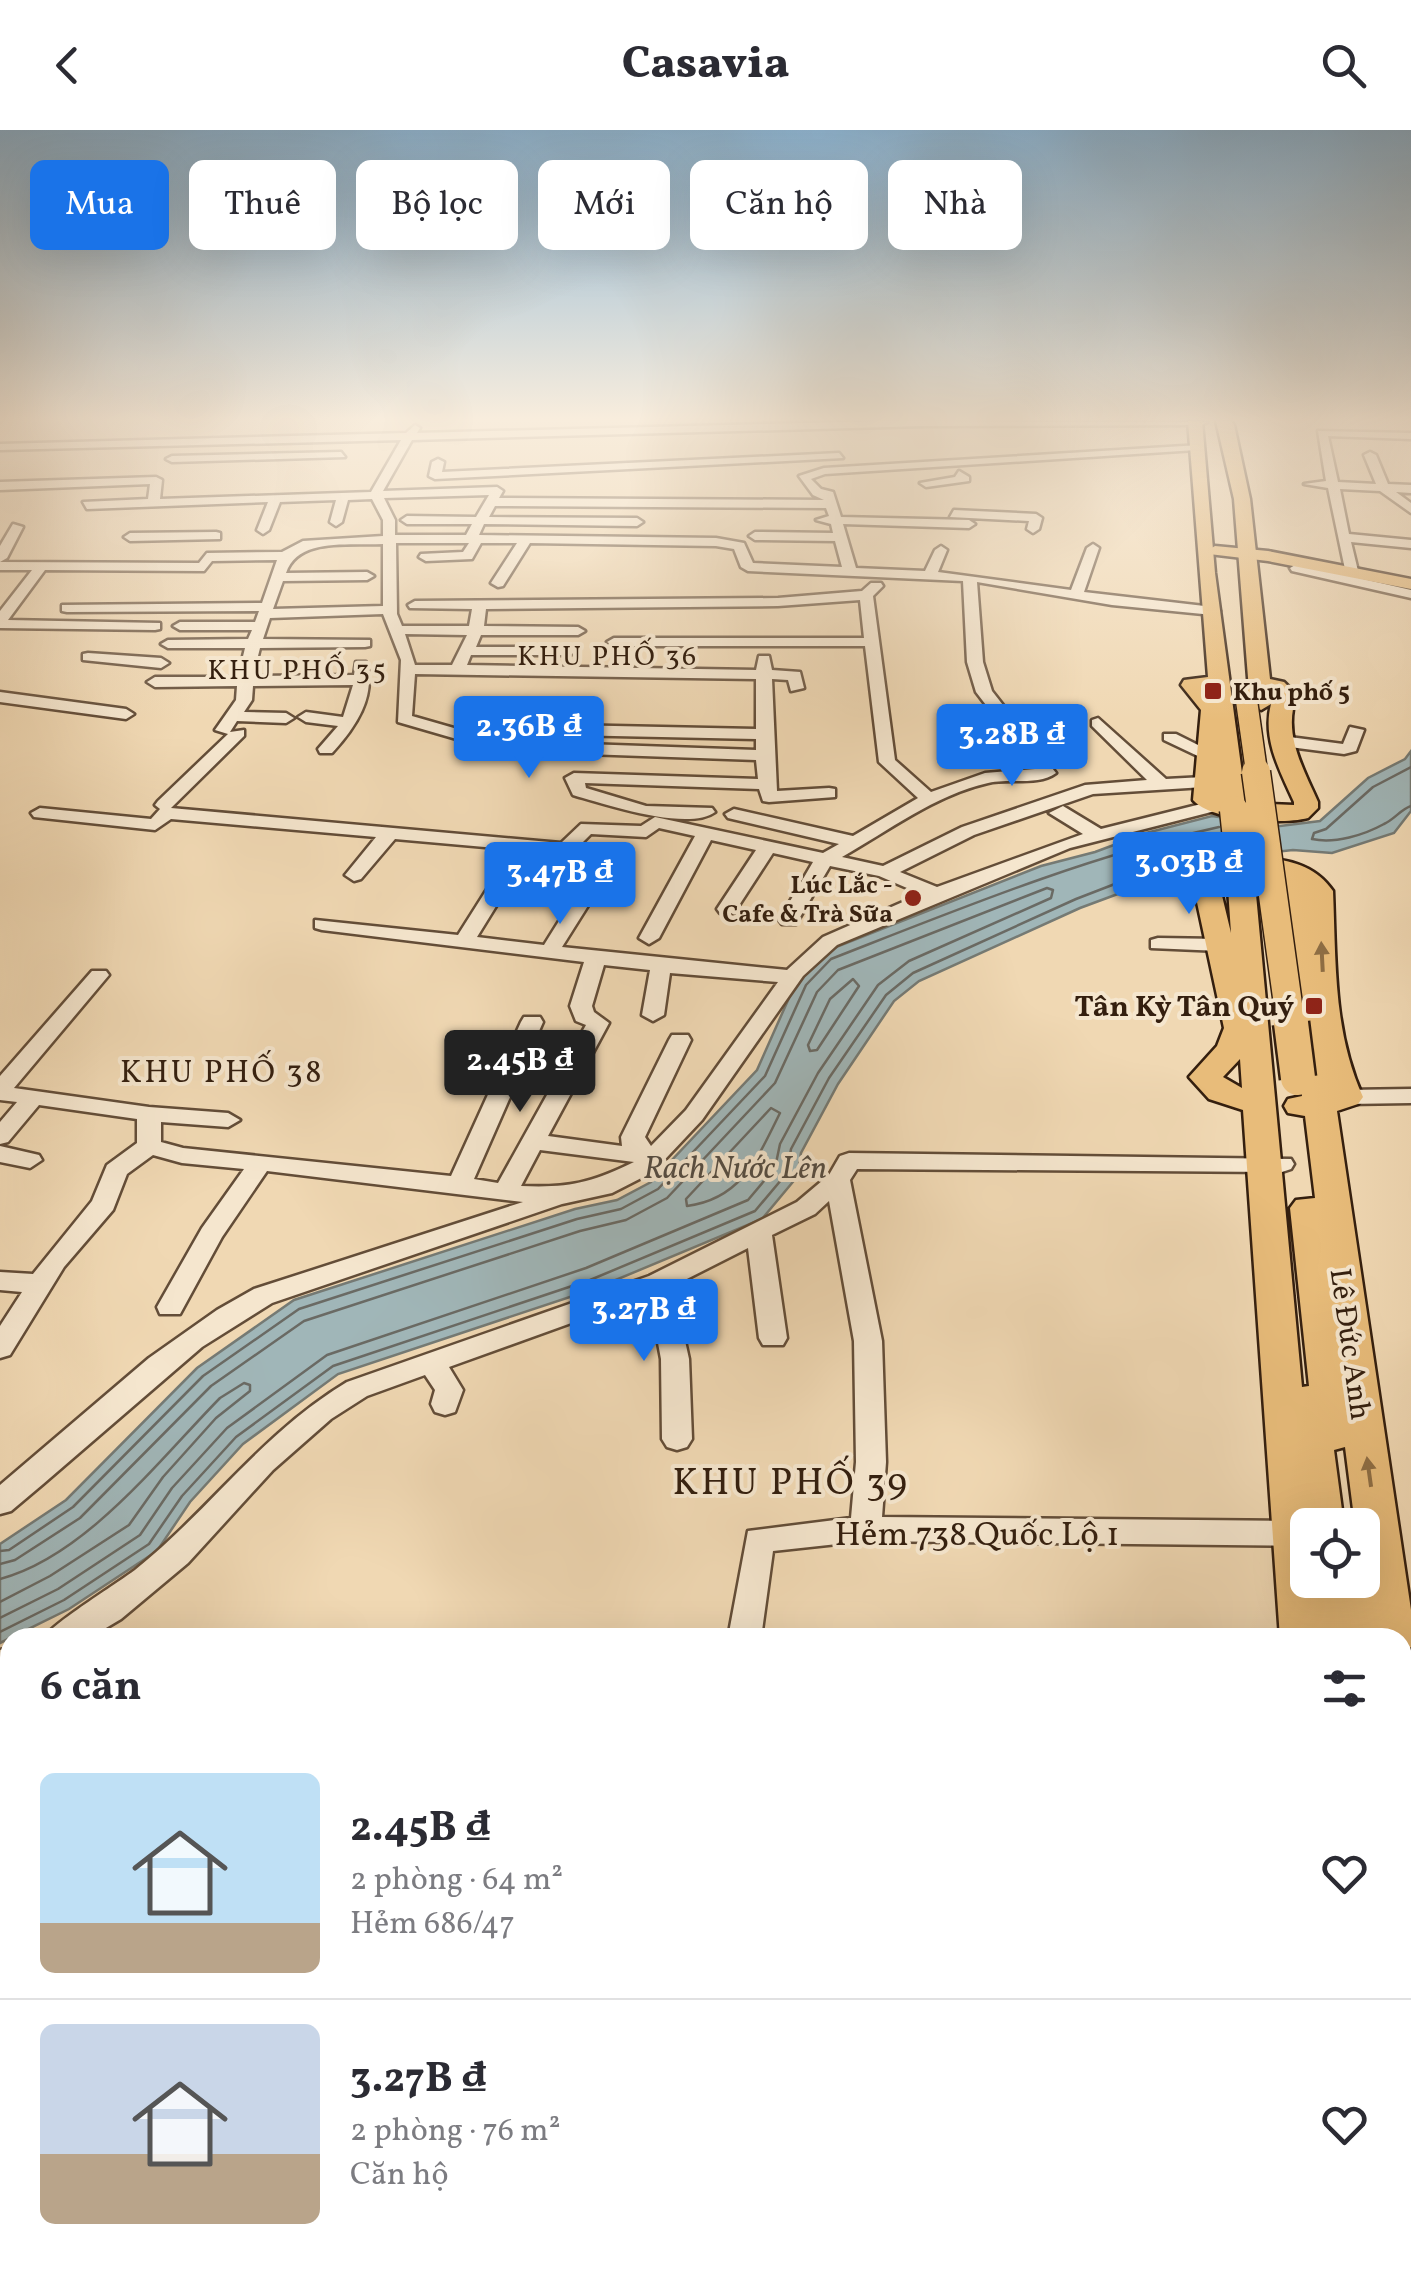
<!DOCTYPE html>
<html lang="vi">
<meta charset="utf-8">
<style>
:root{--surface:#fff;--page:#f2f2f3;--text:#2b2b33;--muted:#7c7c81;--line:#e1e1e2;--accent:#1a73e8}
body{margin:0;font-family:Vollkorn,serif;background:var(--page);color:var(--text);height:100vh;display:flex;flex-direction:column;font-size:38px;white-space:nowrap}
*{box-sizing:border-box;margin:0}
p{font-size:32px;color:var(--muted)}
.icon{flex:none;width:55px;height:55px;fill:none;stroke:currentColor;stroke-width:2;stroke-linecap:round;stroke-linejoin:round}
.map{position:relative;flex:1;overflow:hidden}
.drawer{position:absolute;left:0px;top:1498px;width:1412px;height:642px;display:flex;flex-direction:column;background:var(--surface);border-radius:30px 30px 0 0;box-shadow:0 10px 40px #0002}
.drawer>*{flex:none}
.guide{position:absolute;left:30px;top:30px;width:1352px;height:90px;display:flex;gap:20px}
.tools{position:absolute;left:1290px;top:1378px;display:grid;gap:20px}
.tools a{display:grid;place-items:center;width:90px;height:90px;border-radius:15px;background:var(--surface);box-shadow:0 10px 40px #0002;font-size:50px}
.price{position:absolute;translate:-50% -85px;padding:0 22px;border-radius:10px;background:var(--accent);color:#fff;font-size:32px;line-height:65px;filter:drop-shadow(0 2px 5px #0008)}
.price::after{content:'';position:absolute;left:50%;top:60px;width:30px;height:22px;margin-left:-15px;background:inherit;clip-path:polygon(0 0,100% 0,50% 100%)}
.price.active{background:#222;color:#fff}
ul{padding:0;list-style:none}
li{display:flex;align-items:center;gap:30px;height:250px;padding:0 40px}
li+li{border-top:2px solid var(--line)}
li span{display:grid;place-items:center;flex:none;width:280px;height:200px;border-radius:15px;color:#555}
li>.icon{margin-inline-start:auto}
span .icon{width:120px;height:120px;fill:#fffc;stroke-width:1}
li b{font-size:42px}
h2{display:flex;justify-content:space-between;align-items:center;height:120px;padding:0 40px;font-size:42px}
.tag{padding:0 35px;border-radius:15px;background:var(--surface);box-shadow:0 10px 40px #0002;font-size:35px;line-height:90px}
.tag.active{background:var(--accent);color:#fff}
header{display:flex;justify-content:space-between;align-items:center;height:130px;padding:0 40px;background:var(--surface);font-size:45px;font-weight:800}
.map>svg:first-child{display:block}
.water{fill:#a0b6b8;stroke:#757a74;stroke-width:2.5}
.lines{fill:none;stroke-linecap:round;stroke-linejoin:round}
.shore{stroke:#6a6a64;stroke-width:2.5}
.minor-casing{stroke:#634d38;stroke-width:5}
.major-casing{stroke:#341f0f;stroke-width:5}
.highway-casing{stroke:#341f0f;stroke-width:5}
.minor{fill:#f5e6ce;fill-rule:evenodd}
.major{fill:#e8bc7a;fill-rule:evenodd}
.highway{fill:#e8bc7a;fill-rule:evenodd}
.highway-bridge-far2-casing{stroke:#341f0f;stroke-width:24;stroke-linecap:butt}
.highway-bridge-far1-casing{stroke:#341f0f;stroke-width:31;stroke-linecap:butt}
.highway-bridge-casing{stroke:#341f0f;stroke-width:39;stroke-linecap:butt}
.highway-bridge-far2{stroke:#e8bc7a;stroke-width:21}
.highway-bridge-far1{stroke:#e8bc7a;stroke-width:28}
.highway-bridge{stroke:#e8bc7a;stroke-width:34}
.oneway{fill:#8e6e44}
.poi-dot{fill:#8f2418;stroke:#f5e6ce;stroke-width:4}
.labels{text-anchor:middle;stroke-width:8;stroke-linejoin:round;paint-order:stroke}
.far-poi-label{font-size:25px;font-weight:bold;fill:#341f0f;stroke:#f5e6ce;text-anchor:start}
.far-neighbourhood-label{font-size:28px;letter-spacing:2.5px;fill:#341f0f;stroke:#f5e6ce}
.poi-label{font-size:30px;font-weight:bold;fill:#341f0f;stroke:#f5e6ce;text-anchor:end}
.street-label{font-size:30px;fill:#341f0f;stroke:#f5e6ce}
.neighbourhood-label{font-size:32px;letter-spacing:2.5px;fill:#341f0f;stroke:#f5e6ce}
.water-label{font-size:32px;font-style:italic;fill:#544c42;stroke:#f5e6ce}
.near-street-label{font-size:35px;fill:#341f0f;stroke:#f5e6ce}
.near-neighbourhood-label{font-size:38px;letter-spacing:2.5px;fill:#341f0f;stroke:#f5e6ce}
</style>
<header><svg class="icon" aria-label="back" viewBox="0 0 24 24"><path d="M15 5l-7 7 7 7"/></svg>Casavia<svg class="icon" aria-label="search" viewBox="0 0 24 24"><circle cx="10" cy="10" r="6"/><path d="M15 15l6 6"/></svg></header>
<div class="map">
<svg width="1411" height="2139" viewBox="0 0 1411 2139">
<rect width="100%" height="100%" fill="#f0d8b3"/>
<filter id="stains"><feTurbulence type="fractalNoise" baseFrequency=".002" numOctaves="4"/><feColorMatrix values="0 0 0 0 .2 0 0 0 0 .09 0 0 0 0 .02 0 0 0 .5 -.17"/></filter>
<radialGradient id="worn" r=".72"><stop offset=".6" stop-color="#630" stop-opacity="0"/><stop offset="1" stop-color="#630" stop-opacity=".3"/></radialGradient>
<path class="water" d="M1411 621V681L1394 703 1332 723 1293 720 1212 729 1080 778 919 851 894 871 838 954 801 1023 797 1047 762 1089 594 1159 338 1244 243 1314 190 1372 157 1421 69 1479 0 1513V1414L66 1370 197 1238 294 1170 575 1079 617 1070 651 1052 757 940 797 850 826 821 1041 736 1095 722 1146 703 1212 686 1280 696 1320 691 1368 648 1405 629Z"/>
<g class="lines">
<path class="shore" d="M1411 637 1373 657 1326 699 1314 703 1312 709C1335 714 1364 705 1384 694 1395 689 1400 680 1411 676
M853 849 859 856 817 920 810 921 808 915 830 869Z
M771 978 780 983C758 1027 742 1069 687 1076L686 1069Z
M0 1421 9 1420 73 1377 203 1246 299 1179 577 1089 621 1079 658 1059 765 946 806 855 831 829C959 779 1085 727 1219 697
M0 1434 15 1430 80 1388 211 1256 304 1191 580 1101 626 1090 667 1068 775 953 817 862 838 840 1047 758 1053 760 1051 768 909 831 878 855 818 943 780 1014 775 1038 748 1070 586 1138 327 1225 227 1298 172 1358 140 1405 58 1459 0 1488
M0 1449C86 1426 159 1330 220 1268L244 1253 250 1255V1261L216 1288 163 1347 129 1395 50 1446 0 1472
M0 1502 64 1470 149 1414 182 1366 236 1307 333 1236 590 1150 755 1081 787 1043 791 1019 829 948 886 865 913 843 1076 769 1164 735 1222 718"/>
<defs>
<path id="minor" d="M881 291 1207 292 1202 295 923 296 412 310 383 361 497 357 503 361 499 368 824 370 813 365 799 346 824 338 1200 315 1196 320 825 344 811 349 821 359 833 362 841 387 969 390 975 394 969 398 843 394 856 438 925 441 935 420 941 416 947 420 938 442 1071 460 1087 418 1093 414 1099 418 1084 462 1213 477 1220 481 1213 485 1112 475 977 452 983 532 992 561 1056 643C1039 656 1008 648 988 653 935 665 888 701 842 727L883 736 962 697 1085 655 1147 650 1092 596V590L1098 588 1166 649 1204 647 1213 652 1204 657 1093 664 974 705 900 742 937 757 1083 704 1049 683 1063 676 1101 699 1213 671 1219 672V680L1070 718 837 815 803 846 702 990 653 1042 612 1063 562 1074 272 1173 202 1217 43 1354 11 1381 0 1384V1355L149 1228 217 1180 254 1159 523 1072 267 1041 222 1107 180 1184H160L157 1177 202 1098 244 1039 182 1033 153 1025 127 1044 113 1080 64 1137 10 1225 0 1228V1196L22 1162 0 1160V1142L33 1144 92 1071 107 1035 137 1013V989L39 975 8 1012 0 1014V992L17 972 0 970V946L92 841H106L109 845 14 958 149 977 228 983 240 990 228 997 161 992V1012L183 1018 451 1046 521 892 524 887H540L543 892 474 1049 498 1053 586 895 576 891 570 876 584 832 322 800 315 798V790L458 805 489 756 496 754 506 760 477 807 544 815 579 759 586 757 596 763 562 817 787 840 823 807 921 764 879 746 830 736 796 794H782L779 790 813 732 773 723 734 783H720L717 779 756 720 711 710 659 808 649 814 639 808 695 706 659 698 646 707 591 704 572 723 550 756 543 758 533 752 553 723 395 709 361 749 354 751 345 745 376 707 171 689 155 700 34 687 31 683 40 678 151 689 160 679 155 675 158 671 228 604 215 600 236 570 237 556 155 557 147 552 155 547H238L245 518H168L161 514 168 510 248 509 252 500H180L173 496 180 492H255L259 481 67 482 62 481V475L262 473 277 430 212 431 204 441 45 440 8 490 160 493V499L155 500 0 498V481L32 440H0V432L199 433 207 423 282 422 303 411 383 406V390L372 369 348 370 342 392 336 396 330 392 336 370 280 372 269 400 263 404 257 400 268 372 87 379 83 372 148 369 150 354 0 360V352L156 347 162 350 160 369 371 362 401 310 0 320V314L406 303 415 295 420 298 417 303ZM489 365 476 387 407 386 401 390 407 394H472L466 405H395V390L384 368ZM495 376 826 378 829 386 816 390 831 394 833 403 755 402 749 406 755 410 835 411 842 437 753 433 744 413 716 408 479 405 484 394 637 396 643 392 637 388 489 387ZM396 413H469L463 422 421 424 419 427 426 431 472 429 481 413H517L491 453 498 457 503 456 530 413 716 416 734 419 741 437 748 441 963 451 967 532 976 562 1035 639 985 643 931 662 895 630 873 466 883 456 881 453H871L862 461 778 468 415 471 408 475 410 478 472 479 469 496H402L397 484ZM383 414V476L273 479 283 451 367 450 374 446 367 442 286 443C298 407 350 416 383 414ZM860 470 864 508H614L607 512 614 516H865L879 632 918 668 853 706 734 679 725 684 728 688 839 714 823 723 655 687 641 696 581 694 561 713 171 678 244 606V600L230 602 237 591 286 593 294 588 286 583 244 582 252 570 253 556 353 555 343 587 306 582 298 587 306 592 338 596 318 619 320 623H332C355 598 377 566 366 532H356L354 545 253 546 260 518 365 517 370 516V510L263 509 270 488 383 484 401 530 398 592 498 621 756 630 758 649 574 643 565 648 573 665C604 674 688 702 715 682L712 678 646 676 586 658 585 653 759 659 763 671 769 672 835 667V659L829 658 777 661 772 549 788 550 791 561 804 558 800 542 772 540 769 526H759L756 540 467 535 471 525H570L577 521 570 517H476L481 505H578L585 501 578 497 484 496 486 479 778 476ZM405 504 467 505 452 535H415ZM415 544 756 549V599L477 593 469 598 477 603 756 609V620L499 611 412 586ZM604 835 650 840 642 885 653 891 664 885 670 843 778 852 686 980 651 1016 645 1007 691 910 688 905H672L669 910 621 1007 622 1016 548 1006 609 893 594 882 592 876ZM540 1020 634 1032C591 1053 569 1058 521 1056Z
M1318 301 1411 303V309L1328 306 1338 352 1376 354 1364 325 1370 322 1376 325 1388 354 1411 355V363L1396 362 1411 373V383L1380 361 1340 359 1349 404 1411 410V418L1351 412 1358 441 1346 444 1328 358 1304 354 1326 351Z
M341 322 345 327 172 332 166 329 172 326Z
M839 323 843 328 435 349 429 346 432 332 438 329 444 332 442 342Z
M959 341 969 347V351L926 357 920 353 955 347Z
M954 380 1036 384 1042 388 1039 399 1033 403 1027 399 1029 391 950 387Z
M13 394 23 397 7 428 0 432V416Z
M216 402 220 403V409L130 411 124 407 130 403Z
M1297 434 1411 460V468L1292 441 1290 438Z
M88 523 161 528 169 533 161 538 83 530V524Z
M0 562 126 579 134 584 126 589 0 572Z
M1350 597 1364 600 1356 621 1344 624 1282 616 1274 611 1282 606 1343 614Z
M1164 604H1176L1216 624 1202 628 1164 610Z
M1158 808 1220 809 1230 815 1220 821 1151 818V810Z
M1411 959V973L1347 974 1335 967 1347 960Z
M0 1016 39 1025 42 1030 30 1038 0 1032Z
M849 1023 1291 1029 1294 1034 1291 1039 1282 1042 857 1039 850 1050 882 1211 886 1332 882 1387 1305 1391 1316 1395H1308V1416L865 1411 773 1421 761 1508H728L748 1401 851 1388 856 1332 854 1211 829 1071 815 1084 772 1105 787 1208 783 1215H763L759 1208 748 1118 673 1156 689 1229 692 1309 687 1317 677 1320 667 1317 662 1309 661 1229 649 1165 449 1237 463 1260 455 1282 445 1285 435 1282 431 1274 435 1260 425 1245 367 1266 331 1289 273 1340 188 1433 121 1489 89 1508H44C50 1495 118 1453 135 1440 211 1379 261 1304 347 1252L649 1146 797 1072 829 1045 840 1026Z
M10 1517V1547L0 1551V1520Z
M8 1727 10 1773 0 1777V1730Z
M0 1830 10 1832V1872L0 1870Z
M0 1935 10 1937V1979L0 1977Z
M10 2108V2130H57L60 2139H0V2113Z
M65 2130H110L107 2139H62Z
M262 2130H324L327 2139H265Z
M396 2130H440L437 2139H393Z
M1171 2130H1215L1216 2139H1172Z"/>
<path id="major" d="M1215 416 1268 421 1411 449V459L1268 431 1209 424 1207 421Z"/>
<path id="highway" d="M1188 291H1202L1215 443 1246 673 1294 675V672C1280 641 1262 609 1271 574L1261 580 1250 573 1234 369 1216 291H1231L1234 295 1250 369 1270 549 1284 552 1297 565C1282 603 1303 638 1318 672V678L1308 688C1281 695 1211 691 1193 670L1201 580 1181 555 1184 550 1208 547Z
M1253 727C1285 729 1314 733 1333 761 1336 832 1333 901 1363 967L1358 974 1337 981 1411 1480V1517L1402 1524V1508H1280L1243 980 1209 969 1189 947 1217 916 1224 898 1192 749 1201 733ZM1227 743 1231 803 1218 749ZM1254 743 1275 745 1302 966 1288 969 1284 976 1288 983 1305 986 1315 1068 1296 1070 1290 1078 1309 1256 1302 1257ZM1240 929 1242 958 1223 947ZM1345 1317 1355 1395H1362V1450H1308V1395H1344L1334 1320Z
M1402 1562 1411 1565V1667L1402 1664Z
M1402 1832 1411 1836V1959L1402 1955Z
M1402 2101 1411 2105V2139H1327L1326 2130H1402Z"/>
</defs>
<use href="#minor" class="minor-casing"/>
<use href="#major" class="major-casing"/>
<use href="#highway" class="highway-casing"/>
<use href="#minor" class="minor"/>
<use href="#major" class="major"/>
<use href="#highway" class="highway"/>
<defs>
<path id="highway-bridge-far2" d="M1245 560 1257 645"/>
<path id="highway-bridge-far1" d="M1256 642 1291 896
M1234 680 1240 738"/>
<path id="highway-bridge" d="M1291 893 1298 948"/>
</defs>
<use href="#highway-bridge-far2" class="highway-bridge-far2-casing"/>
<use href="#highway-bridge-far1" class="highway-bridge-far1-casing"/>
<use href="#highway-bridge" class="highway-bridge-casing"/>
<use href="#highway-bridge-far2" class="highway-bridge-far2"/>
<use href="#highway-bridge-far1" class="highway-bridge-far1"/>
<use href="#highway-bridge" class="highway-bridge"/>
</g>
<defs><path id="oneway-solid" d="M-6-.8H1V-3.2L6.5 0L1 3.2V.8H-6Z" transform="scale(2.5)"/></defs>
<g class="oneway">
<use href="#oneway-solid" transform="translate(1322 827) rotate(-93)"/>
<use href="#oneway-solid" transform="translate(1369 1342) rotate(-98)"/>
</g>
<linearGradient id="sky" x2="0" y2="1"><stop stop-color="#8bb5d5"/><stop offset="0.49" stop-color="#f8eddd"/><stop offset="1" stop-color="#f8eddd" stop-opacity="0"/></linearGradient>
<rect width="1411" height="590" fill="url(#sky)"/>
<g class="poi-dot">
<rect x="1203" y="551" width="20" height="20" rx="5"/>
<circle cx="913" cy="768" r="10"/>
<rect x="1304" y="866" width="20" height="20" rx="5"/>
</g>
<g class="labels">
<g class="far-poi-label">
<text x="1233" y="570">Khu phố 5</text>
<text x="893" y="763" text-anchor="end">Lúc Lắc -<tspan x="893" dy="29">Cafe &amp; Trà Sữa</tspan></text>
</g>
<g class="far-neighbourhood-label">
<text x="608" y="535">KHU PHỐ 36</text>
<text x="298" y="549">KHU PHỐ 35</text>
</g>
<g class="poi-label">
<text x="1294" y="886">Tân Kỳ Tân Quý</text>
</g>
<g class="street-label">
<text transform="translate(1351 1214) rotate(82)" y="10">Lê Đức Anh</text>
</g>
<g class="neighbourhood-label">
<text x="222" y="952">KHU PHỐ 38</text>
</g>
<g class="water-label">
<text x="735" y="1048">Rạch Nước Lên</text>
</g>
<g class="near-street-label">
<text x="977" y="1415">Hẻm 738 Quốc Lộ 1</text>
</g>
<g class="near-neighbourhood-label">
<text x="791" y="1364">KHU PHỐ 39</text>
</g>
</g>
<rect width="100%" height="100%" filter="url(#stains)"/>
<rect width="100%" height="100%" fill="url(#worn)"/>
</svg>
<div class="tools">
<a><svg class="icon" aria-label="locate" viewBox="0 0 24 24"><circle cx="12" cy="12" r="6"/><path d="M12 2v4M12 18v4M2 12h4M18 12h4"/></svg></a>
</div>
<b class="price" style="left:529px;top:651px">2.36B ₫</b>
<b class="price" style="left:1012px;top:659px">3.28B ₫</b>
<b class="price" style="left:1189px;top:787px">3.03B ₫</b>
<b class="price" style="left:560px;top:797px">3.47B ₫</b>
<b class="price active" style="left:520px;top:985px">2.45B ₫</b>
<b class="price" style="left:644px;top:1234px">3.27B ₫</b>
<div class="guide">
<a class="tag active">Mua</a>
<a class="tag">Thuê</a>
<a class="tag">Bộ lọc</a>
<a class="tag">Mới</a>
<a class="tag">Căn hộ</a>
<a class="tag">Nhà</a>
</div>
<section class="drawer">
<h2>6 căn<svg class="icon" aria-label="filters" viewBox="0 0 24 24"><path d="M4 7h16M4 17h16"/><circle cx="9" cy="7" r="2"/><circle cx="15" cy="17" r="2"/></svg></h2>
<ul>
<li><span style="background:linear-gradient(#bfe0f5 75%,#b9a48a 0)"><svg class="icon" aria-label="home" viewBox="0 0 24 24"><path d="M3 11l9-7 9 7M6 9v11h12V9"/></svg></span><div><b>2.45B ₫</b><p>2 phòng · 64 m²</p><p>Hẻm 686/47</p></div><svg class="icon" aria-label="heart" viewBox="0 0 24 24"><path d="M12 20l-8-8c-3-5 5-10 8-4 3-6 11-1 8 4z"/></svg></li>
<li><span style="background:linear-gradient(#c9d6e8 65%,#b9a48a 0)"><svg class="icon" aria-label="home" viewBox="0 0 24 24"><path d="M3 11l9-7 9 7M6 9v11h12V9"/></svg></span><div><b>3.27B ₫</b><p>2 phòng · 76 m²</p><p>Căn hộ</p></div><svg class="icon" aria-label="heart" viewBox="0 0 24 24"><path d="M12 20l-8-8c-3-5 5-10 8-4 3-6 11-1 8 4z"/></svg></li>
</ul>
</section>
</div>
